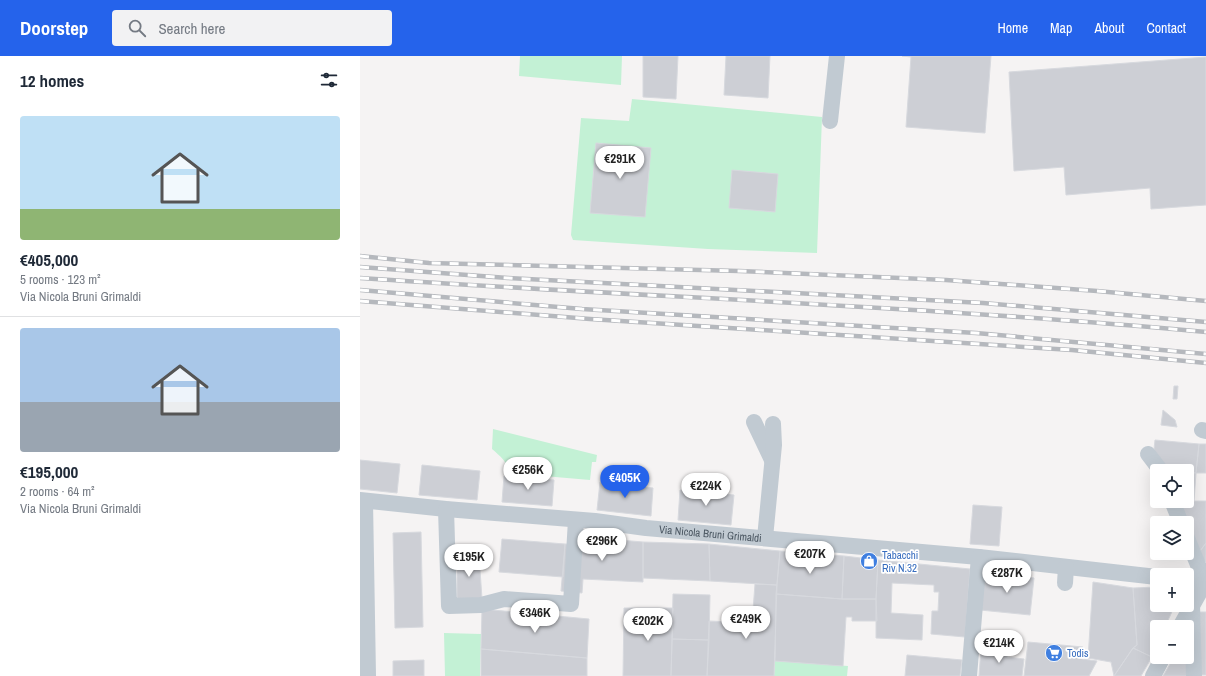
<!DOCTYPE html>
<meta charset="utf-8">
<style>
:root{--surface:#fff;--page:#f2f2f3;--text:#1f2937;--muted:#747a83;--line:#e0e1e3;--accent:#2563eb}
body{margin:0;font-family:"Archivo Narrow",sans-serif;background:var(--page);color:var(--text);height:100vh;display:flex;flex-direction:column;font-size:15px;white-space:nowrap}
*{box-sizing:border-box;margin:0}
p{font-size:13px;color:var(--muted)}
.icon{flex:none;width:22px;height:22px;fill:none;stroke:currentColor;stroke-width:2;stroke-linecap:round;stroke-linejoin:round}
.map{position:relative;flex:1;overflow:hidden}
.side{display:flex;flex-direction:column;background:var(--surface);width:360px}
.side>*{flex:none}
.controls{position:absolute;left:790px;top:408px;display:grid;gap:8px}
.controls a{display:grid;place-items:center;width:44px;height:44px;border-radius:4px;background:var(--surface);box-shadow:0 4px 16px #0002;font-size:20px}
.price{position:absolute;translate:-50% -34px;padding:0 9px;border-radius:14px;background:#fff;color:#222;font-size:13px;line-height:26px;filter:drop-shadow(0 1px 2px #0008)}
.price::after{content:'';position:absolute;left:50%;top:24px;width:12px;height:9px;margin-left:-6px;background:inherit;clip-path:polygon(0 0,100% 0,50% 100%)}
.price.current{background:var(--accent);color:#fff}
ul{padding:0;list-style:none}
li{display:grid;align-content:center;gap:8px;height:212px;padding:0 20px}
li+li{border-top:1px solid var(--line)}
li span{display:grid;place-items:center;height:124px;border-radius:4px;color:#555}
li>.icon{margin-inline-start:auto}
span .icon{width:72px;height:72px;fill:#fffc;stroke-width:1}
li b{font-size:17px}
h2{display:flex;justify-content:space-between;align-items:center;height:48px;padding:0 20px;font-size:17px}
header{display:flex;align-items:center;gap:24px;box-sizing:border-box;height:56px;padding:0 20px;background:var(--accent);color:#fff}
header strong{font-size:19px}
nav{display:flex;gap:22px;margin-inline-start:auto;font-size:14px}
.search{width:280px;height:36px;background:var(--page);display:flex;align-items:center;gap:10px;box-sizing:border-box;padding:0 14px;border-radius:4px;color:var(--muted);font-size:15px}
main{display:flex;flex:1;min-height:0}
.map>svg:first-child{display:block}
.green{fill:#c3f1d5}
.building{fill:#cdcfd5;stroke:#d7d9de}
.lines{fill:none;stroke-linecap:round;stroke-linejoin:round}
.minor{stroke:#c1cad2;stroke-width:16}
.rail-casing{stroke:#b5b8bd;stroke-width:4.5}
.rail{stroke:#fff;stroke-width:3;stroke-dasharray:9;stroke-linecap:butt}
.labels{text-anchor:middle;stroke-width:3.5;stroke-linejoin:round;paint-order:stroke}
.street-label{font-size:11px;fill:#4a5661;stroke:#fff}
.shop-label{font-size:11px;fill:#366cbe;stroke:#fff;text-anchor:start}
</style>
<header>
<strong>Doorstep</strong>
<div class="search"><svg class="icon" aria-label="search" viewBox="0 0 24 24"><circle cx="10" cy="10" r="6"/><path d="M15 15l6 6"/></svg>Search here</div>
<nav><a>Home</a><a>Map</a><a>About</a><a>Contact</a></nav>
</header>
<main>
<section class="side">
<h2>12 homes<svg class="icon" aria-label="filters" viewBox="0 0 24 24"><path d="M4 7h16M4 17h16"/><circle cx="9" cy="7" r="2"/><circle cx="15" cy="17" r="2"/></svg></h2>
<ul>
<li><span style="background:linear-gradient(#bfe0f5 75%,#8fb573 0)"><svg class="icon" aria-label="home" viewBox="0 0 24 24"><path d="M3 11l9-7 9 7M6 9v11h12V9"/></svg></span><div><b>€405,000</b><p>5 rooms · 123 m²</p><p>Via Nicola Bruni Grimaldi</p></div></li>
<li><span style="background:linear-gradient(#a9c7e8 60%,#9aa5b1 0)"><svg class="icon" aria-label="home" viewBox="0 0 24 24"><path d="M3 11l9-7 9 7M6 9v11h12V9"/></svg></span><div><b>€195,000</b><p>2 rooms · 64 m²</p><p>Via Nicola Bruni Grimaldi</p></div></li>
</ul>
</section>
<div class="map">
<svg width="846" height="620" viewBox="0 0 846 620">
<rect width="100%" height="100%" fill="#f5f3f3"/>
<path class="green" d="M160 0H262L261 29 159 20Z
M272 43 462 61 457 197 348 193 213 184 211 179 221 62 269 65Z
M133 373 237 399 236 406H232L230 424 149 417C148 406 140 400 132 393Z
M84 577 121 578 120 620H85Z
M415 605 488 610 487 620H414Z"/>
<path class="building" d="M283 0H318L316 43 283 41Z
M366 0H410L408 42 364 39Z
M542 0H631L625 77 546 71 551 1Z
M846 1V149L791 153 790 132 706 139 704 111 654 115 649 16Z
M236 87 291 92 285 161 230 157Z
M372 114 418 118 415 156 369 152Z
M814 330H818L817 343H813Z
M803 354 815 364 817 371 801 369Z
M795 384 839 388 836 417 804 414 794 393Z
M839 388H846V417H836Z
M0 404 40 408 37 437 0 433Z
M62 409 120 415 117 444 59 439Z
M827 416 836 417 834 445 818 448 817 445H827Z
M144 420 194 424 192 450 142 446Z
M240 426 293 432 291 460 237 454Z
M320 434 374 439 371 469 318 464Z
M834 445H846V487L837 499 818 448Z
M613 449 642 451 639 490 610 488Z
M61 476 63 571 35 572 33 477Z
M224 481 283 486V526L223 523 222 537 201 535 205 488 223 489Z
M142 483 205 488 203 521 139 516Z
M283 486 349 488 350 525 283 522Z
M846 487V506L837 499Z
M349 488 420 495 417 529 350 525Z
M420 495 484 500 482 543 416 538Z
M97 499H119L122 543 97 545Z
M484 500 518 504 516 543H482Z
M518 504 610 513 605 581 571 578 572 555H578L579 536H574V529L532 527 531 557 563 559 562 584 516 582V543Z
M625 516 674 522 670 559 620 554Z
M733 526 773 532 777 589 773 592 754 620 751 606 728 602Z
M395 528 417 529 414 620H347L349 565 392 567Z
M797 531V549H815L805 571H797V589L792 601 773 592 777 589 773 532Z
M313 538 350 539 349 584 312 583Z
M416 538 482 543H516L517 565H492V561H486L483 610 415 605Z
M264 552H313L311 620H263Z
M122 553 229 563 227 602 121 593Z
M838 556H846V619H840Z
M312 583 349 584 347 620H311Z
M668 586 723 591 722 603 737 605 729 620H664Z
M621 592 647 595V601L664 603 662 620H619Z
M773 592 792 601 781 620H754Z
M121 593 227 602V620H121Z
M547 599 602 604 600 620H545Z
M814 601H827L832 620H803Z
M64 604V620H33V605Z"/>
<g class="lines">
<g class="minor">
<path d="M470 65 477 0"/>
<path d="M394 366 412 404"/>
<path d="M842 374 846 375"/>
<path d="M788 398 801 415"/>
<path id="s1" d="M0 444 86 453 235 465 286 472 619 501 797 521"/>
<path d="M5 445 8 620"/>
<path d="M812 445 821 467"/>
<path d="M86 453 89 550 121 549 144 543 211 548 216 464"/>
<path d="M405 482 414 389 413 368"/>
<path d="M827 482 845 526"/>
<path d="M827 524 846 526"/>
<path d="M705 527 706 511"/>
<path d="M832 549 834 620"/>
<path d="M820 571 846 525"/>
<path d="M609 620 619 501"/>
<path d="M793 620 803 601"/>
</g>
<defs>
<path id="rail" d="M0 200 69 207 379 215 586 224 737 235 846 245
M0 211 148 222 623 247 846 266
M0 222C282 241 565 250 846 276
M0 234 222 253 616 277 846 298
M0 245 230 263 712 294 846 307"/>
</defs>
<use href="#rail" class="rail-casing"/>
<use href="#rail" class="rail"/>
</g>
<defs>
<symbol id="shop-disc" viewBox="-11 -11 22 22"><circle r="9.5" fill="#3f7fe0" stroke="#fff"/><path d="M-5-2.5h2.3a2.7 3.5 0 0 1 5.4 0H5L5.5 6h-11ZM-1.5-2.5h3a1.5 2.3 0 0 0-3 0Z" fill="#fff"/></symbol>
<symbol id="supermarket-disc" viewBox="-11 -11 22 22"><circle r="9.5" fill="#3f7fe0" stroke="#fff"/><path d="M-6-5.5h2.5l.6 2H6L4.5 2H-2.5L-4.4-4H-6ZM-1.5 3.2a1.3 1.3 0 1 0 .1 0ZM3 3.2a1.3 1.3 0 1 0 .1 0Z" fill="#fff"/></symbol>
</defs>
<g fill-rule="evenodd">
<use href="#shop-disc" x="499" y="495" width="20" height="20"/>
<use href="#supermarket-disc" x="684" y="587" width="20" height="20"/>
</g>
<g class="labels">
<g class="street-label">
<text dy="4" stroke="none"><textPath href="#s1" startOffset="352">Via Nicola Bruni Grimaldi</textPath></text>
</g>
<g class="shop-label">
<text x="522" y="503">Tabacchi<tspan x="522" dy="13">Riv N.32</tspan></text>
<text x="707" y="601">Todis</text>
</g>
</g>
</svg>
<div class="controls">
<a><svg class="icon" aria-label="locate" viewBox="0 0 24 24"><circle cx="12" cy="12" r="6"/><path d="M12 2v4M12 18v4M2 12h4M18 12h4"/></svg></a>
<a><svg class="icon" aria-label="layers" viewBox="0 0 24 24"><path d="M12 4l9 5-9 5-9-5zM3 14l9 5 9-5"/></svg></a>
<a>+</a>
<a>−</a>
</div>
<b class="price" style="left:260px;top:124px">€291K</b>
<b class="price" style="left:168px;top:435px">€256K</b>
<b class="price current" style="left:265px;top:443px">€405K</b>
<b class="price" style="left:346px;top:451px">€224K</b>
<b class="price" style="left:242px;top:506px">€296K</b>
<b class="price" style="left:450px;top:519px">€207K</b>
<b class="price" style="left:109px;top:522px">€195K</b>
<b class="price" style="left:647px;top:538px">€287K</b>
<b class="price" style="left:175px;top:578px">€346K</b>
<b class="price" style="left:386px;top:584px">€249K</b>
<b class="price" style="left:288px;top:586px">€202K</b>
<b class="price" style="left:639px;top:608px">€214K</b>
</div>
</main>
